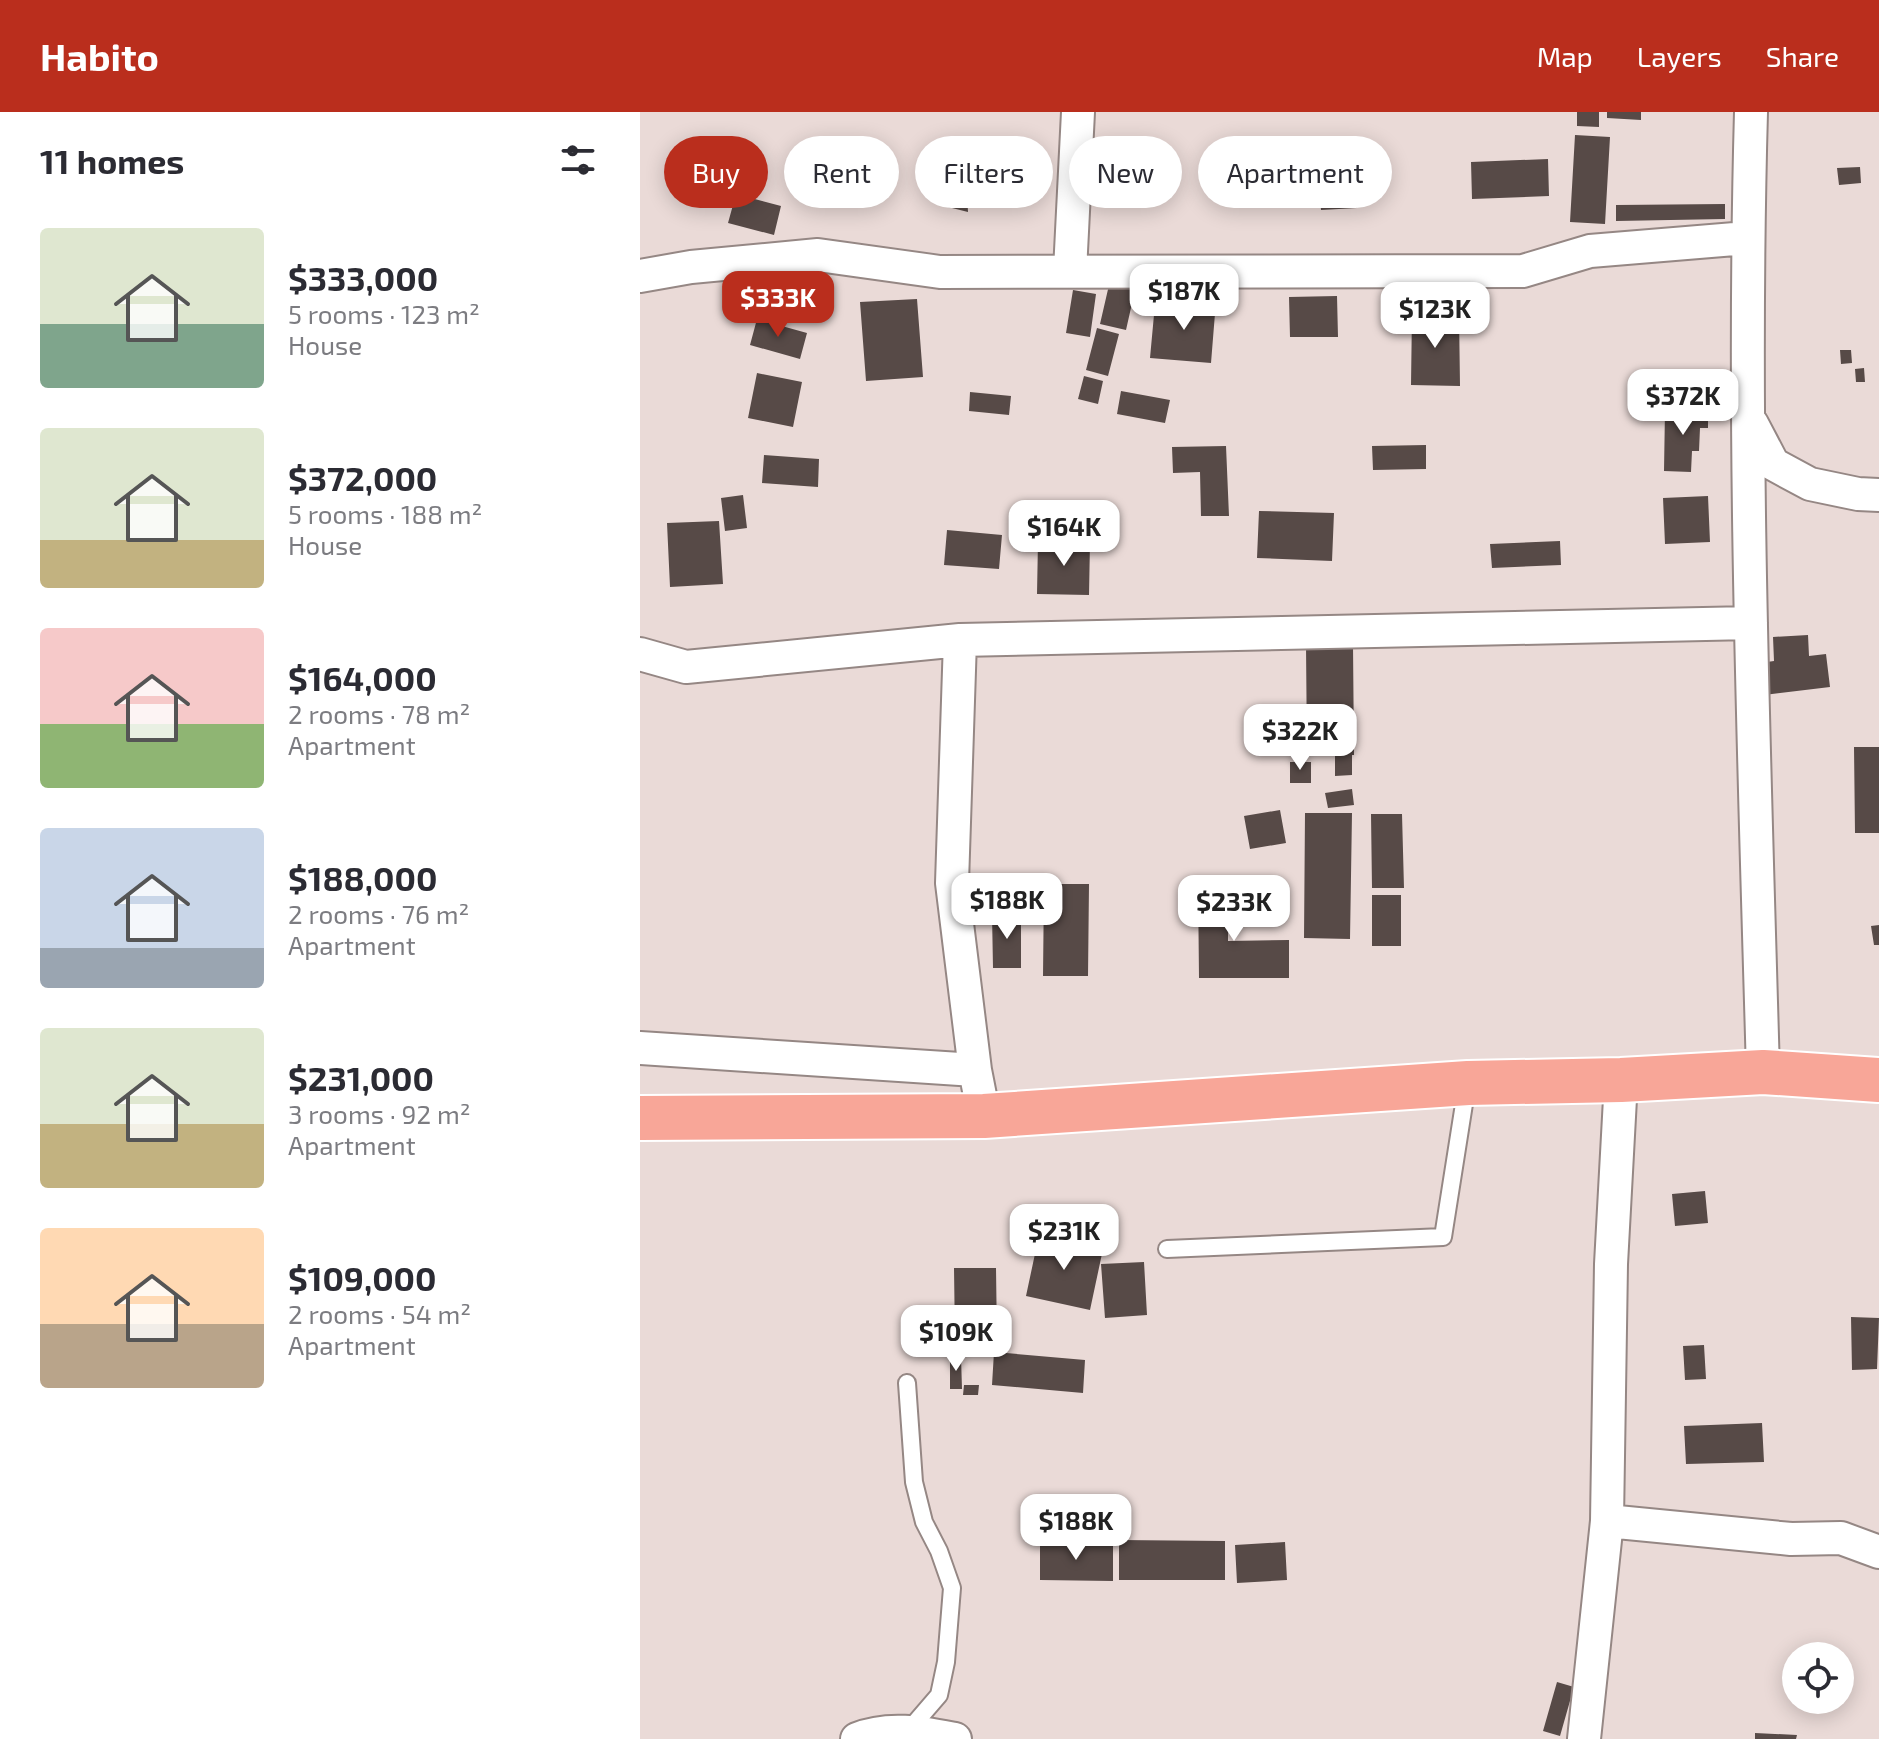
<!DOCTYPE html>
<meta charset="utf-8">
<style>
:root{--surface:#fff;--page:#f2f2f3;--text:#2b2b33;--muted:#7c7c81;--accent:#ba2e1d}
body{margin:0;font-family:"Exo 2",sans-serif;background:var(--page);color:var(--text);height:100vh;display:flex;flex-direction:column;font-size:30px;white-space:nowrap}
*{box-sizing:border-box;margin:0}
p{font-size:26px;color:var(--muted)}
.icon{flex:none;width:44px;height:44px;fill:none;stroke:currentColor;stroke-width:2;stroke-linecap:round;stroke-linejoin:round}
.map{position:relative;flex:1;overflow:hidden}
.drawer{display:flex;flex-direction:column;background:var(--surface);width:640px}
.drawer>*{flex:none}
.guide{position:absolute;left:24px;top:24px;width:760px;height:72px;display:flex;gap:16px}
.buttons{position:absolute;left:1142px;top:1530px;display:grid;gap:16px}
.buttons a{display:grid;place-items:center;width:72px;height:72px;border-radius:50%;background:var(--surface);box-shadow:0 4px 20px #0003;font-size:40px}
.price{position:absolute;translate:-50% -68px;padding:0 18px;border-radius:16px;background:#fff;color:#222;font-size:26px;line-height:52px;filter:drop-shadow(0 2px 4px #0008)}
.price::after{content:'';position:absolute;left:50%;top:48px;width:24px;height:18px;margin-left:-12px;background:inherit;clip-path:polygon(0 0,100% 0,50% 100%)}
.price.on{background:var(--accent);color:#fff}
ul{padding:0;list-style:none}
li{display:flex;align-items:center;gap:24px;height:200px;padding:0 40px}
li span{display:grid;place-items:center;flex:none;width:224px;height:160px;border-radius:8px;color:#555}
li>.icon{margin-inline-start:auto}
span .icon{width:96px;height:96px;fill:#fffc;stroke-width:1}
li b{font-size:34px}
h2{display:flex;justify-content:space-between;align-items:center;height:96px;padding:0 40px;font-size:34px}
.pill{padding:0 28px;border-radius:36px;background:var(--surface);box-shadow:0 4px 20px #0003;font-size:28px;line-height:72px}
.pill.on{background:var(--accent);color:#fff}
header{display:flex;align-items:center;gap:48px;box-sizing:border-box;height:112px;padding:0 40px;background:var(--accent);color:#fff}
header strong{font-size:38px}
nav{display:flex;gap:44px;margin-inline-start:auto;font-size:28px}
main{display:flex;flex:1;min-height:0}
.map>svg:first-child{display:block}
.building{fill:#574a47}
.lines{fill:none;stroke-linecap:round;stroke-linejoin:round}
.service-casing{stroke:#958784;stroke-width:20}
.minor-casing{stroke:#958784;stroke-width:36}
.trunk-casing{stroke:#fff;stroke-width:48}
.service{stroke:#fff;stroke-width:16}
.minor{stroke:#fff;stroke-width:32}
.trunk{stroke:#f8a698;stroke-width:44}
</style>
<header>
<strong>Habito</strong>
<nav><a>Map</a><a>Layers</a><a>Share</a></nav>
</header>
<main>
<section class="drawer">
<h2>11 homes<svg class="icon" aria-label="filters" viewBox="0 0 24 24"><path d="M4 7h16M4 17h16"/><circle cx="9" cy="7" r="2"/><circle cx="15" cy="17" r="2"/></svg></h2>
<ul>
<li><span style="background:linear-gradient(#dfe7d0 60%,#7fa58c 0)"><svg class="icon" aria-label="home" viewBox="0 0 24 24"><path d="M3 11l9-7 9 7M6 9v11h12V9"/></svg></span><div><b>$333,000</b><p>5 rooms · 123 m²</p><p>House</p></div></li>
<li><span style="background:linear-gradient(#dfe7d0 70%,#c2b280 0)"><svg class="icon" aria-label="home" viewBox="0 0 24 24"><path d="M3 11l9-7 9 7M6 9v11h12V9"/></svg></span><div><b>$372,000</b><p>5 rooms · 188 m²</p><p>House</p></div></li>
<li><span style="background:linear-gradient(#f6c9c9 60%,#8fb573 0)"><svg class="icon" aria-label="home" viewBox="0 0 24 24"><path d="M3 11l9-7 9 7M6 9v11h12V9"/></svg></span><div><b>$164,000</b><p>2 rooms · 78 m²</p><p>Apartment</p></div></li>
<li><span style="background:linear-gradient(#c9d6e8 75%,#9aa5b1 0)"><svg class="icon" aria-label="home" viewBox="0 0 24 24"><path d="M3 11l9-7 9 7M6 9v11h12V9"/></svg></span><div><b>$188,000</b><p>2 rooms · 76 m²</p><p>Apartment</p></div></li>
<li><span style="background:linear-gradient(#dfe7d0 60%,#c2b280 0)"><svg class="icon" aria-label="home" viewBox="0 0 24 24"><path d="M3 11l9-7 9 7M6 9v11h12V9"/></svg></span><div><b>$231,000</b><p>3 rooms · 92 m²</p><p>Apartment</p></div></li>
<li><span style="background:linear-gradient(#ffd9b3 60%,#b9a48a 0)"><svg class="icon" aria-label="home" viewBox="0 0 24 24"><path d="M3 11l9-7 9 7M6 9v11h12V9"/></svg></span><div><b>$109,000</b><p>2 rooms · 54 m²</p><p>Apartment</p></div></li>
</ul>
</section>
<div class="map">
<svg width="1239" height="1627" viewBox="0 0 1239 1627">
<rect width="100%" height="100%" fill="#eadad7"/>
<path class="building" d="M937 0H959V15L937 14Z
M967 0H1001V8L967 6Z
M935 23 970 25 965 112 930 110Z
M713 37 717 96 681 98 680 87 655 88 653 51 692 49V38Z
M348 47 349 63 326 64 328 100 308 95 306 50Z
M908 47 909 84 832 87 831 50Z
M1220 55 1221 71 1199 73 1197 56Z
M96 82 141 94 134 123 88 111Z
M1085 92V107L976 109V93Z
M523 162 578 166 577 184 522 180Z
M469 173 495 178 486 218 460 212Z
M433 178 456 182 450 225 426 221Z
M697 184 698 225H650L649 185Z
M277 187 283 265 226 269 220 190Z
M552 187 576 189 571 251 510 246 515 192 552 195Z
M772 201 819 202 820 274 771 273Z
M117 207 167 221 160 247 110 233Z
M457 216 479 222 468 264 446 258Z
M1200 238H1211L1212 251 1201 252Z
M1224 256 1225 270H1216L1215 257Z
M117 261 162 270 153 315 108 306Z
M444 264 463 269 458 292 438 287Z
M481 279 530 288 525 311 477 302Z
M330 280 371 284 369 303 329 299Z
M1047 295 1068 296V316H1060L1059 339H1052L1051 360 1024 359 1025 298 1047 299Z
M786 333V357L733 358 732 334Z
M586 334 589 404H561L560 360 533 361 532 335Z
M124 343 179 347 178 375 122 371Z
M103 383 107 416 85 419 81 386Z
M1068 384 1070 430 1025 432 1023 386Z
M619 399 694 401 692 449 617 446Z
M79 409 83 472 30 475 27 411Z
M307 418 362 423 359 457 304 453Z
M398 429 450 430 449 483 397 482Z
M920 429 921 453 852 456 850 432Z
M1168 523 1169 544 1186 542 1190 575 1124 583 1120 551 1134 549 1133 525Z
M666 533H713L714 643H712V663L695 664V643H667Z
M1214 635H1239V721H1215Z
M650 650H671V671H650Z
M712 677 714 693 688 696 685 681Z
M640 698 646 731 610 737 604 704Z
M665 701H712L710 827 664 826Z
M731 702H762L764 776H732Z
M558 770H588V829L649 828V866H559Z
M404 772H449L448 864H403Z
M732 783H761V834H732Z
M381 801V856H353L352 802Z
M1239 813V833H1234L1231 814Z
M1065 1079 1068 1111 1035 1114 1032 1082Z
M399 1123 463 1137 450 1198 386 1184Z
M504 1150 507 1203 465 1206 461 1152Z
M314 1156H356L357 1228 315 1229Z
M1211 1205 1239 1206 1237 1257 1212 1258Z
M1064 1233 1066 1267 1045 1268 1043 1234Z
M354 1240 445 1248 443 1281 352 1273Z
M310 1245H321L322 1277H310Z
M324 1273H339L338 1283H323Z
M1122 1311 1124 1350 1046 1352 1044 1314Z
M479 1428 585 1429V1468H479Z
M645 1430 647 1468 597 1471 595 1433Z
M400 1431 473 1433V1469L400 1468Z
M917 1570 934 1575 920 1624 903 1619Z
M1115 1621 1157 1623 1156 1627H1115Z"/>
<g class="lines">
<defs>
<path id="service" d="M527 1137 803 1125 827 973
M267 1271 274 1370 284 1410 299 1439 312 1476 306 1550 299 1583 268 1619"/>
<path id="minor" d="M1111 0C1102 320 1114 640 1123 960
M430 159 438 0
M0 164 51 155 178 143 300 160 883 159 950 139 1107 126
M1112 312 1133 352 1170 372 1218 382 1239 383
M320 528 1111 511
M0 542 46 555 320 528 312 771 335 958 344 1004
M0 936 335 958
M967 1409 1151 1427 1201 1426 1239 1440
M217 1627C249 1614 283 1621 315 1627
M944 1627 967 1409 971 1152 981 968"/>
<path id="trunk" d="M0 1006 344 1004 828 971 981 968 1123 960 1239 968"/>
</defs>
<use href="#service" class="service-casing"/>
<use href="#minor" class="minor-casing"/>
<use href="#trunk" class="trunk-casing"/>
<use href="#service" class="service"/>
<use href="#minor" class="minor"/>
<use href="#trunk" class="trunk"/>
</g>
</svg>
<div class="buttons">
<a><svg class="icon" aria-label="locate" viewBox="0 0 24 24"><circle cx="12" cy="12" r="6"/><path d="M12 2v4M12 18v4M2 12h4M18 12h4"/></svg></a>
</div>
<b class="price" style="left:544px;top:220px">$187K</b>
<b class="price on" style="left:138px;top:227px">$333K</b>
<b class="price" style="left:795px;top:238px">$123K</b>
<b class="price" style="left:1043px;top:325px">$372K</b>
<b class="price" style="left:424px;top:456px">$164K</b>
<b class="price" style="left:660px;top:660px">$322K</b>
<b class="price" style="left:367px;top:829px">$188K</b>
<b class="price" style="left:594px;top:831px">$233K</b>
<b class="price" style="left:424px;top:1160px">$231K</b>
<b class="price" style="left:316px;top:1261px">$109K</b>
<b class="price" style="left:436px;top:1450px">$188K</b>
<div class="guide">
<a class="pill on">Buy</a>
<a class="pill">Rent</a>
<a class="pill">Filters</a>
<a class="pill">New</a>
<a class="pill">Apartment</a>
</div>
</div>
</main>
